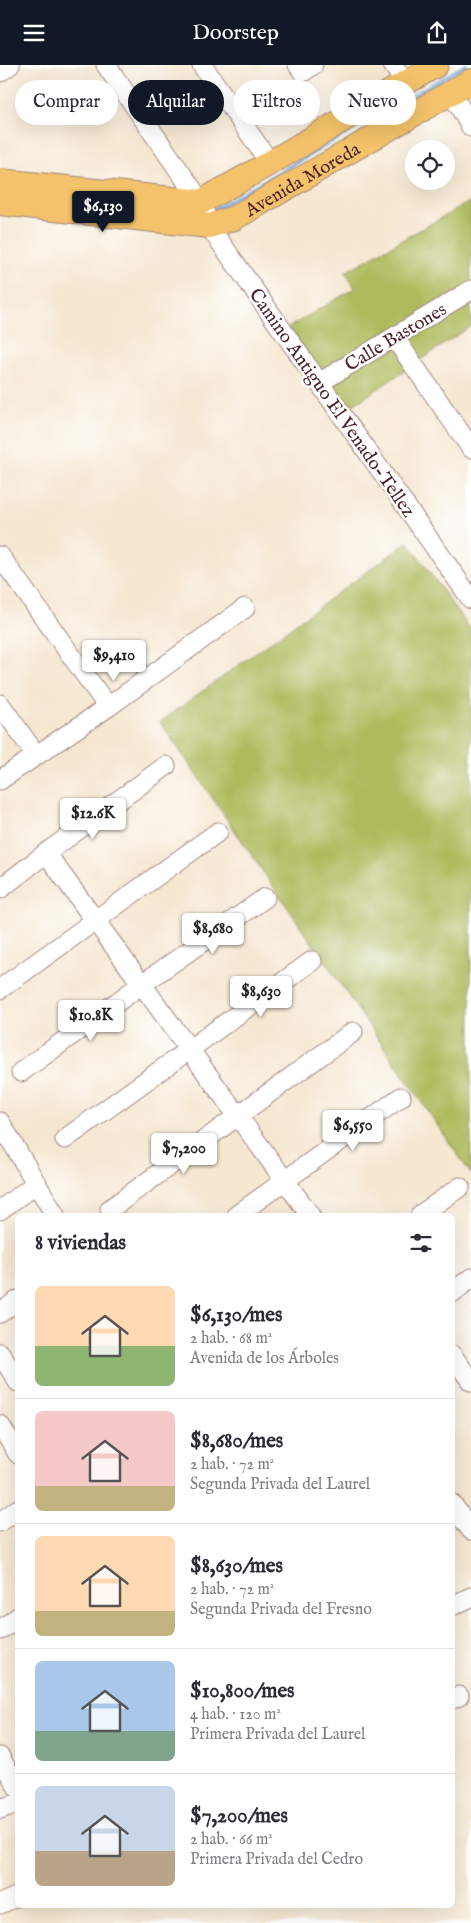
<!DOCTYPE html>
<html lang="es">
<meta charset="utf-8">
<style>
:root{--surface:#fff;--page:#f2f2f3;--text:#2b2b33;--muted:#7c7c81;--line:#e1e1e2;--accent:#111827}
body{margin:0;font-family:"IM FELL English",serif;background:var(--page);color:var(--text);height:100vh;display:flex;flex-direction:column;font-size:19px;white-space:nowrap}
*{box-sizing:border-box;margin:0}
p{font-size:16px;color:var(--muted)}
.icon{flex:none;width:28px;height:28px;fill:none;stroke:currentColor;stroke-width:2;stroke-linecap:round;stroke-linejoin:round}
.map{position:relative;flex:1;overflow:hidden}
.sheet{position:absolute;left:15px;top:1148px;width:440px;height:695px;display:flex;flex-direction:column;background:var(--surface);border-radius:8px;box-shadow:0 5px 20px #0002}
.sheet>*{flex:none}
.banner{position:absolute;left:15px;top:15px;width:441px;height:45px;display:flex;gap:10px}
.buttons{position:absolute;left:405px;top:75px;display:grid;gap:10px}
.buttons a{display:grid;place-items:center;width:50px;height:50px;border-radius:50%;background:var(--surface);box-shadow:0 5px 20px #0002;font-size:25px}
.price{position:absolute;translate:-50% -42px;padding:0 11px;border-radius:5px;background:#fff;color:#222;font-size:16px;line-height:32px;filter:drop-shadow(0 1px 2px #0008)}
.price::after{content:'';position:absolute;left:50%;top:30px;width:15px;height:11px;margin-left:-8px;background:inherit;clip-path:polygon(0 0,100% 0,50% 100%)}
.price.current{background:var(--accent);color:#fff}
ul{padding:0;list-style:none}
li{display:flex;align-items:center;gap:15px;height:125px;padding:0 20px}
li+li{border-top:1px solid var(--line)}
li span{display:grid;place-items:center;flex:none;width:140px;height:100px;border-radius:8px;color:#555}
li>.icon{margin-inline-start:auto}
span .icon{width:60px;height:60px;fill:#fffc;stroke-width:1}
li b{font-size:21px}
h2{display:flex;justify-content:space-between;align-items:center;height:60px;padding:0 20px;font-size:21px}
.tag{padding:0 18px;border-radius:22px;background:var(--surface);box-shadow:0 5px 20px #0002;font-size:18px;line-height:45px}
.tag.current{background:var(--accent);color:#fff}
header{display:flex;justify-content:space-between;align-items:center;height:65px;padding:0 20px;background:var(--accent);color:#fff;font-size:22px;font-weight:600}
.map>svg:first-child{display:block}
.green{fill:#aeba5c;stroke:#7c6c44}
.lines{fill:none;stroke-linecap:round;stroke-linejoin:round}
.stream{stroke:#6ea2da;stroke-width:4}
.minor-casing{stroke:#a0837e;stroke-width:21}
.major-casing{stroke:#a0837e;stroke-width:26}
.minor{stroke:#fff;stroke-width:19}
.major{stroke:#f3c26a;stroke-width:24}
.labels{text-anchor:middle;stroke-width:5;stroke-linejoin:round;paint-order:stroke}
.street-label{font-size:19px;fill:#4a1f2b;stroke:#fff}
</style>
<header><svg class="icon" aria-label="menu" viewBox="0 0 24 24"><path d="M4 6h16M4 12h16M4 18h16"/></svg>Doorstep<svg class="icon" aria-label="share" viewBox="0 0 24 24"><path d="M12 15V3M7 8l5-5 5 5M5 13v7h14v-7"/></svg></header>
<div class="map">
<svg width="471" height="1858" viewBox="0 0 471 1858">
<rect width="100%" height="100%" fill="#fff"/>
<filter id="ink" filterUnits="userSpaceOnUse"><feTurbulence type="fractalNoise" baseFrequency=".02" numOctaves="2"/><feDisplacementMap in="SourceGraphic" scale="10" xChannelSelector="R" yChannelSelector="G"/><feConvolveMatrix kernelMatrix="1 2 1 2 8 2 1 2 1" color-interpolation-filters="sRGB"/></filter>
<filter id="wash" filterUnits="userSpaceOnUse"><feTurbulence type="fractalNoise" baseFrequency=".0096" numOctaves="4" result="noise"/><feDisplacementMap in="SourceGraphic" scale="20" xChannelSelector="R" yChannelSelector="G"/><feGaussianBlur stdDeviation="1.12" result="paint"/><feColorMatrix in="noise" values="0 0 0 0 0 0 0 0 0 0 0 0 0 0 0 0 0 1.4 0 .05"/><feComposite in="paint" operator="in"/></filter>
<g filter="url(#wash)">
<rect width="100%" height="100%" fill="#f5e7d0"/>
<path class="green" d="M471 136V261L343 347 284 265 355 223 345 207Z
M408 477 471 565V1109L160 657Z"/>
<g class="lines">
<path class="stream" d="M210 147 466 0"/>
</g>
</g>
<g filter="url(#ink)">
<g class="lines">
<defs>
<path id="minor" d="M106 0 201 137 209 161 221 178 471 534
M202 0 270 98
M298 0 303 7 313 0
M393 0 406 18
M0 7 10 0
M451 27 471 62
M394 272 471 383
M319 318 471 225
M0 491 108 642
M0 639 36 690
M0 715 108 642 245 543
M46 788 310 1150
M0 824 46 788 166 701
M0 924 218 767
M21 1007 142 919 265 833
M0 1057 55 1150
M65 1074 312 896
M110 1144 353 967
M0 1145 37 1118
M237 1150 401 1032
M420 1150 460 1122
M452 1228 471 1213
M0 1248 18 1235
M0 1288 18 1317
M452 1290 471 1316
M0 1360 18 1389
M452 1439 471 1465
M0 1457 18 1444
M452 1541 471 1532
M0 1565 18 1552
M452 1634 459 1631
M0 1692 18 1723
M0 1744 18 1738
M0 1839 18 1831"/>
<g id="major">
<path d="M0 116 201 137 270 98 436 0"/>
<path id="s1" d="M0 138 209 161 234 153 471 16"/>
</g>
</defs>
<use href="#minor" class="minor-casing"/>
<use href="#major" class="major-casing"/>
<use href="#minor" class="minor"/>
<use href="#major" class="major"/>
</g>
</g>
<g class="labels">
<g class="street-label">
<text dy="7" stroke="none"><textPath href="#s1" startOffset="315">Avenida Moreda</textPath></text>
<text transform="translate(395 271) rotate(-31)" y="7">Calle Bastones</text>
<text transform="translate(333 337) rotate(55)" y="7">Camino Antiguo El Venado-Tellez</text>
</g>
</g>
</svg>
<div class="buttons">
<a><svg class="icon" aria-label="locate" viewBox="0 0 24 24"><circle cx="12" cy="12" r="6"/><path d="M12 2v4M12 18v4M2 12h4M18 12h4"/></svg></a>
</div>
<b class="price current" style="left:103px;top:168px">$6,130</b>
<b class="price" style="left:114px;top:617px">$9,410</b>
<b class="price" style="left:93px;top:775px">$12.6K</b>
<b class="price" style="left:213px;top:890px">$8,680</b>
<b class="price" style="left:261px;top:953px">$8,630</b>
<b class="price" style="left:91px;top:977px">$10.8K</b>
<b class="price" style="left:353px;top:1087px">$6,550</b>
<b class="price" style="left:184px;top:1110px">$7,200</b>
<div class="banner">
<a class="tag">Comprar</a>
<a class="tag current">Alquilar</a>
<a class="tag">Filtros</a>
<a class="tag">Nuevo</a>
</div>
<section class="sheet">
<h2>8 viviendas<svg class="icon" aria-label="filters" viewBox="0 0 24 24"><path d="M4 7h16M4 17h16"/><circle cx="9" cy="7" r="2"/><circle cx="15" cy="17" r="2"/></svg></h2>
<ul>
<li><span style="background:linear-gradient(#ffd9b3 60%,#8fb573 0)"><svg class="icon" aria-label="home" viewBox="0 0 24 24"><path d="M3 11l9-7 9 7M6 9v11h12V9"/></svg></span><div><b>$6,130/mes</b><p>2 hab. · 68 m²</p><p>Avenida de los Árboles</p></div></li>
<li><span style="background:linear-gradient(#f6c9c9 75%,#c2b280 0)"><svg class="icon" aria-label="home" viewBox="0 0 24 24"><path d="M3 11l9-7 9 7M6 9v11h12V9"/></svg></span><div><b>$8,680/mes</b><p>2 hab. · 72 m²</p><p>Segunda Privada del Laurel</p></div></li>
<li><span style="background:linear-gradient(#ffd9b3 75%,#c2b280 0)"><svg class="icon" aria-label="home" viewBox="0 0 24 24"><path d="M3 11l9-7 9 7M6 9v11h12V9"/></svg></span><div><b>$8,630/mes</b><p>2 hab. · 72 m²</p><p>Segunda Privada del Fresno</p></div></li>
<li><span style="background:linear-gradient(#a9c7e8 70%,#7fa58c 0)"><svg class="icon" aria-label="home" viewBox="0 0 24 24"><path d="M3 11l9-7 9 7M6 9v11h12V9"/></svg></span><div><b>$10,800/mes</b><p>4 hab. · 120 m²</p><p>Primera Privada del Laurel</p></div></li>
<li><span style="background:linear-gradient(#c9d6e8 65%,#b9a48a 0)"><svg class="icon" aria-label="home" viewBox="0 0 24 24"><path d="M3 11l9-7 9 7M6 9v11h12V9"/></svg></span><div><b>$7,200/mes</b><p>2 hab. · 66 m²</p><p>Primera Privada del Cedro</p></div></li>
</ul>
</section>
</div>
